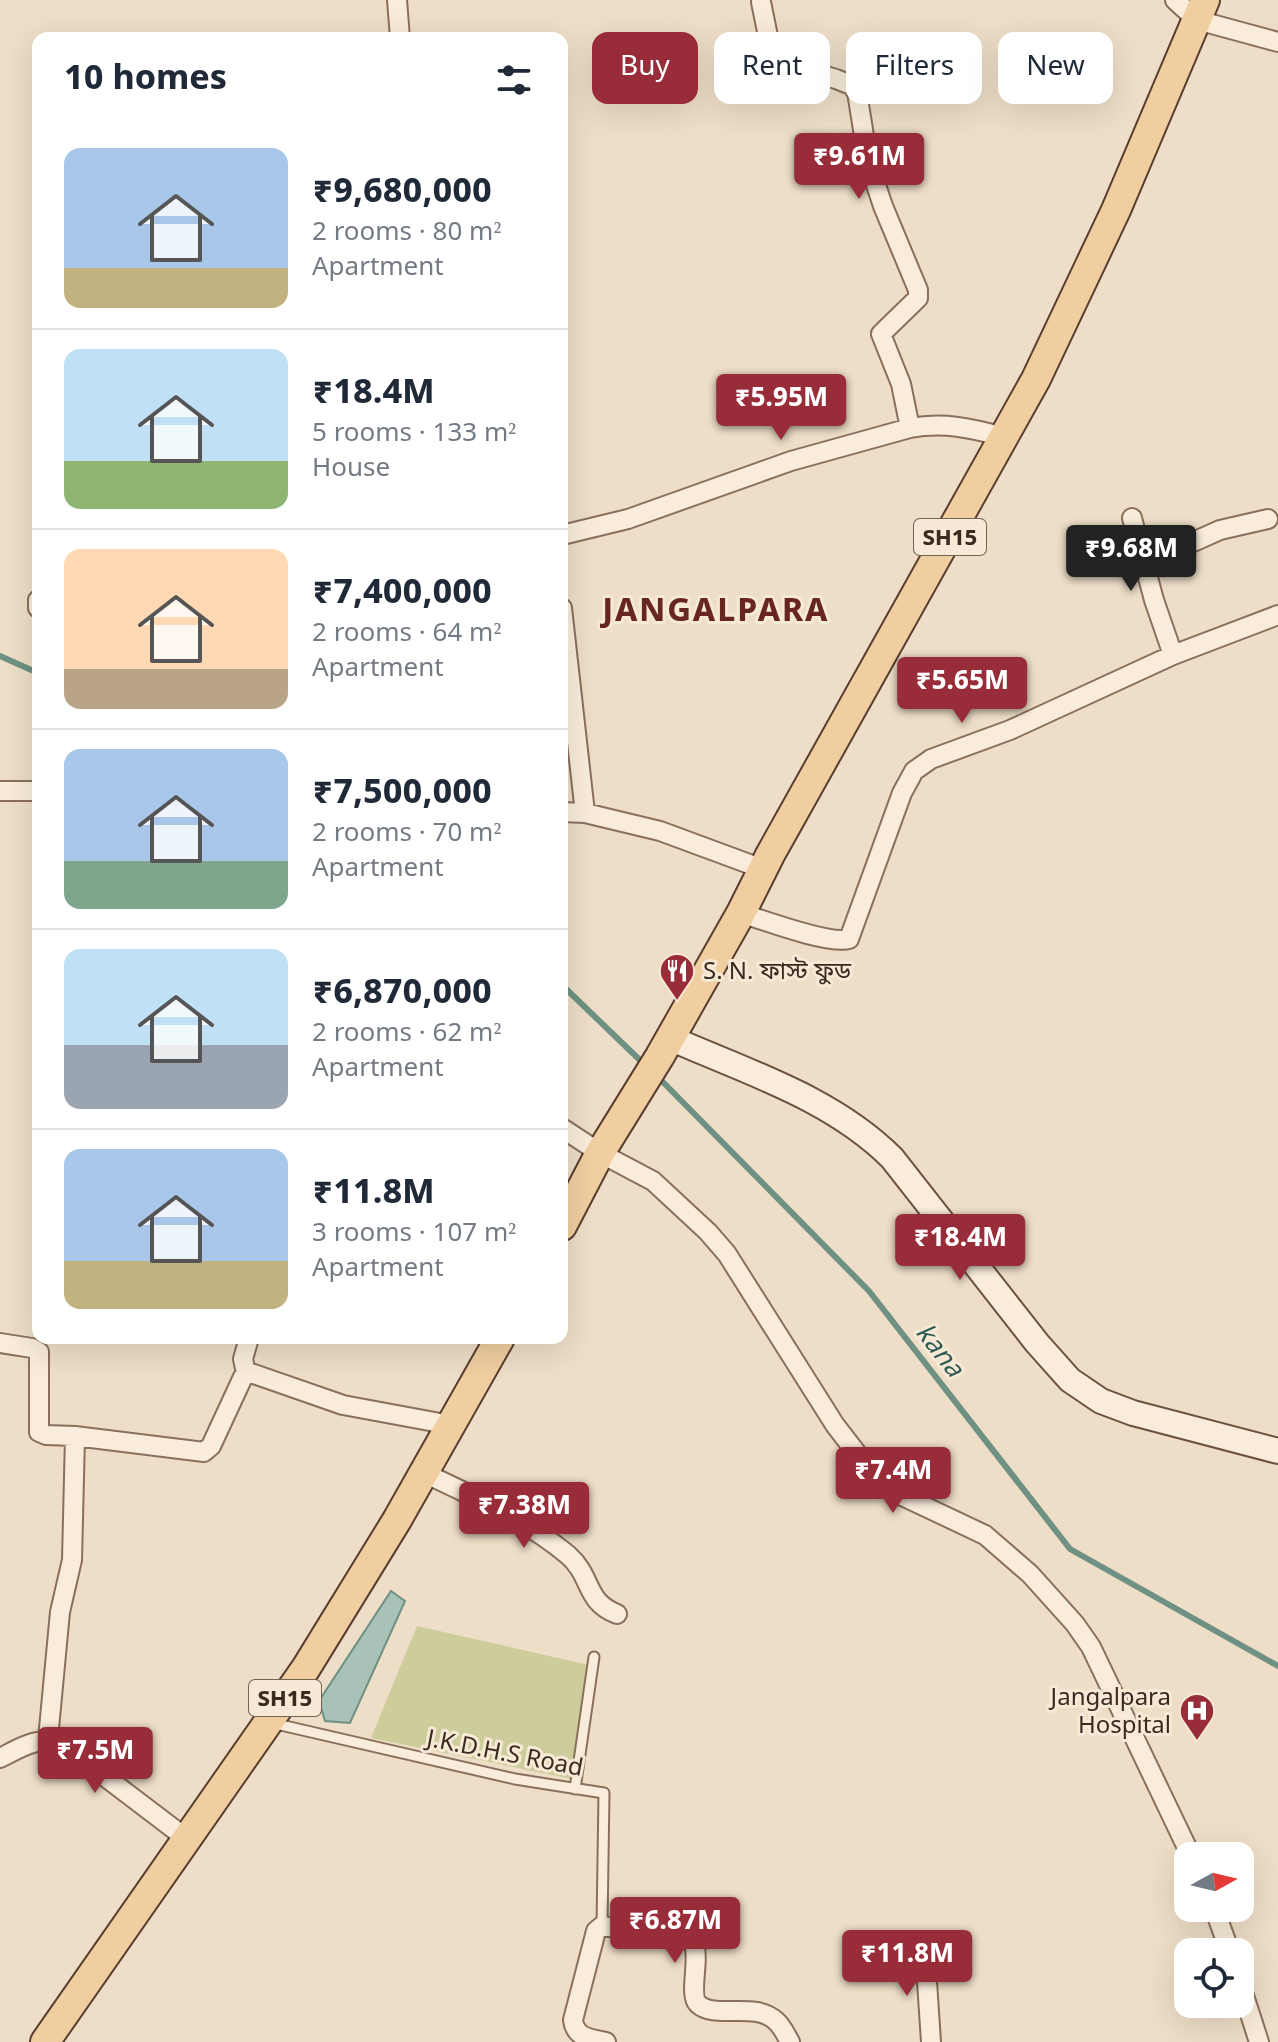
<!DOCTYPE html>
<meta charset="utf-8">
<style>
:root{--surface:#fff;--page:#f6f6f7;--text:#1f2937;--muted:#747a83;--line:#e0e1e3;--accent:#992c39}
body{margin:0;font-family:Georgia,"Noto Sans Bengali",serif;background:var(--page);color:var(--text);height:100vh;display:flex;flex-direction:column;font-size:30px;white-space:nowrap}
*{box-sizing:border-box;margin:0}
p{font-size:26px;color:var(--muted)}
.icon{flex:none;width:44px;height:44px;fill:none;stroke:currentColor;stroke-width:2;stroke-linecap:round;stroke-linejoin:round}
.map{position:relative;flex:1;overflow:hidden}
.panel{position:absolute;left:32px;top:32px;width:536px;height:1312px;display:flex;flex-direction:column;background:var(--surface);border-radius:16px;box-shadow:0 8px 32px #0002}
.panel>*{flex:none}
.hud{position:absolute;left:592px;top:32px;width:566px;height:72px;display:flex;gap:16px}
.needle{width:52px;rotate:82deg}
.controls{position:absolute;left:1174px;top:1842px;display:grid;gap:16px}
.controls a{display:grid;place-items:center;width:80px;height:80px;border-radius:16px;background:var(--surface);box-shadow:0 8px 32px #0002;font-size:40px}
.price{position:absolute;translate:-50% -68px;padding:0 18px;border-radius:8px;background:var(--accent);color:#fff;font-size:26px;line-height:52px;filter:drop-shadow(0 2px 4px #0008)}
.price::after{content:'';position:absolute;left:50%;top:48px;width:24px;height:18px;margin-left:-12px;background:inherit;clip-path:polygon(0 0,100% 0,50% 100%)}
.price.on{background:#222;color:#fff}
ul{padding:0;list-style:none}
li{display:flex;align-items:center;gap:24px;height:200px;padding:0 32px}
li+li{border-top:2px solid var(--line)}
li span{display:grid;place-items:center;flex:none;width:224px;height:160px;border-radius:16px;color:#555}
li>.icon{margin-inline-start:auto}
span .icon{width:96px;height:96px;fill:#fffc;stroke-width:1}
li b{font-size:34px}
h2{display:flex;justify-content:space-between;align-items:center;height:96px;padding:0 32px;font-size:34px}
.chip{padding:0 28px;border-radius:16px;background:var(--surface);box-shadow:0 8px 32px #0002;font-size:28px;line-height:72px}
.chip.on{background:var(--accent);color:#fff}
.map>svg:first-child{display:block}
.green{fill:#cccd9a}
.water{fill:#a8c2b8;stroke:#6e9184;stroke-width:2}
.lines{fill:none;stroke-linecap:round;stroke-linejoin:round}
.stream{stroke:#6e9184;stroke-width:6}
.lane-casing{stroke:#8a705c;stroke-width:13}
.street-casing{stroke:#8a705c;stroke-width:22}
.secondary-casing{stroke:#6c513f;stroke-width:28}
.primary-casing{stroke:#583e30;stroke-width:32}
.lane{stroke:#f9ecda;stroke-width:9}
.street{stroke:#f9ecda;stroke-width:18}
.secondary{stroke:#f9ecda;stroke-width:24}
.primary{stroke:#f0cea0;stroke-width:28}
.labels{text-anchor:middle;stroke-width:6;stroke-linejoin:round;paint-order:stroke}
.shield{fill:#f6e9d6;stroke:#726357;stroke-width:2}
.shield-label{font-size:22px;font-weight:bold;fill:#3a2a20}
.poi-label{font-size:24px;fill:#3a2a20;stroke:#f6e9d6;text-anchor:start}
.street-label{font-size:24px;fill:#3a2a20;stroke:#f6e9d6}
.water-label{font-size:26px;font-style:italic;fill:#2f5a52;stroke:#f6e9d6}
.district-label{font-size:32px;font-weight:bold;letter-spacing:2px;fill:#67271f;stroke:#f6e9d6}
</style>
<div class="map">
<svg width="1278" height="2042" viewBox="0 0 1278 2042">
<rect width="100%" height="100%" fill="#eedec7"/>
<path class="green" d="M417 1626 589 1665 572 1779 371 1738Z"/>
<path class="water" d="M391 1591 405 1601 350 1723 325 1721 319 1701Z"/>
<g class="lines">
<path class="stream" d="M0 656 38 673
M562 985 645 1065
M656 1075 869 1291 1070 1549 1278 1666"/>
<defs>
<path id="lane" d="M272 1723 515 1779 604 1793 602 1926
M575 1789 594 1657"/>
<path id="street" d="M397 0 400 38
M1175 0 1197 20 1278 42
M761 2 773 61 836 79 851 85 857 92 868 161 883 206 918 290V298L881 334 901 384 910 428
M1132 518 1154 600 1173 655
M562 535 628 519 791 461 910 428C944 422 971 428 1004 437
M1144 564 1220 530 1268 519
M38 600V608
M562 608 585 813 660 831 763 869
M0 791H38
M562 812 585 813
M741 913C763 920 830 945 849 939L902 793 914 771 931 759 1010 730 1173 655 1278 615
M562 1128 600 1153 653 1181 708 1232 727 1254 835 1425 872 1473 894 1492 985 1535 1030 1574 1075 1624 1091 1647 1191 1856
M0 1343 32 1348 39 1352V1432L46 1435 75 1436
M246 1373 243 1359 249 1338
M424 1473C473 1496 526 1520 568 1555 593 1577 584 1601 617 1614
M48 1739 60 1612 72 1560 75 1436 204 1452 211 1446 243 1377 248 1372 343 1405 451 1425
M0 1758C22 1747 37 1736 62 1744L187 1839
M1214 1908 1230 1952
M925 1951 931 2042
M1240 1983 1259 2042
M606 2042C591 2039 575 2038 573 2020L596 1931 602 1926 682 1937 693 1942C701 1958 688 1994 698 2004 715 2020 755 2001 776 2021 782 2026 786 2035 790 2042"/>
<path id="secondary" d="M670 1038C747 1072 832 1098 892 1158L1037 1343 1070 1380 1101 1401 1133 1413 1278 1451"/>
<path id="primary" d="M562 1226 600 1153 660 1056 741 913 770 855 1036 379 1116 210 1205 0
M45 2042 306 1668 397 1520 500 1338"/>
</defs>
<use href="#lane" class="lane-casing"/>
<use href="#street" class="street-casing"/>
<use href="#secondary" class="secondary-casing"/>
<use href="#primary" class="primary-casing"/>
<use href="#lane" class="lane"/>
<use href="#street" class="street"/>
<use href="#secondary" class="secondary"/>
<use href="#primary" class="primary"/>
</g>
<defs>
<symbol id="restaurant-pin" viewBox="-11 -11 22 30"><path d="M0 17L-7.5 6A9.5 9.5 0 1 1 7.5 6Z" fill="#992c39" stroke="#f6e9d6"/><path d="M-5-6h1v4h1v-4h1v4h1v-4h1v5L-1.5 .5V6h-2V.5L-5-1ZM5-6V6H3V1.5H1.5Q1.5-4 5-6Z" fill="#fff"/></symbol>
<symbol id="hospital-pin" viewBox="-11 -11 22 30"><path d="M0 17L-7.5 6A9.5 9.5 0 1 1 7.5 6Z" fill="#992c39" stroke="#f6e9d6"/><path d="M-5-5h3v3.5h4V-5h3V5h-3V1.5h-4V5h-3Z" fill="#fff"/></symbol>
</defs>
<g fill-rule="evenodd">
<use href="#restaurant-pin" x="657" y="951" width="40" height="54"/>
<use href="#hospital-pin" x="1177" y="1691" width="40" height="54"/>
</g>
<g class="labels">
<g class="shield">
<rect x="914" y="519" width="72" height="36" rx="6"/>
<rect x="249" y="1680" width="72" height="36" rx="6"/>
</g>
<g class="shield-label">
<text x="950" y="545">SH15</text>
<text x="285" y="1706">SH15</text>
</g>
<g class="poi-label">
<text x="703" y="979">S. N. ফাস্ট ফুড</text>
<text x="1171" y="1705" text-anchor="end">Jangalpara<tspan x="1171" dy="28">Hospital</tspan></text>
</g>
<g class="street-label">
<text transform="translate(505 1753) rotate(11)" y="8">J.K.D.H.S Road</text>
</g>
<g class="water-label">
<text transform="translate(940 1350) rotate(52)" y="9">kana</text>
</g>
<g class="district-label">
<text x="716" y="621">JANGALPARA</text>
</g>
</g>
</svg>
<div class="controls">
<a><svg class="needle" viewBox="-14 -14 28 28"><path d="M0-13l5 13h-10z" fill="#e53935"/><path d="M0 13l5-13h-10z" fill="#747a83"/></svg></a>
<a><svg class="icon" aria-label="locate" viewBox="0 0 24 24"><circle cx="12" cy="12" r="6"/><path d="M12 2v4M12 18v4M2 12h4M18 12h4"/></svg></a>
</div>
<b class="price" style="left:859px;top:201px">₹9.61M</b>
<b class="price" style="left:781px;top:442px">₹5.95M</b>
<b class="price on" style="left:1131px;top:593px">₹9.68M</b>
<b class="price" style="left:962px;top:725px">₹5.65M</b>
<b class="price" style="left:960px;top:1282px">₹18.4M</b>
<b class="price" style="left:893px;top:1515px">₹7.4M</b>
<b class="price" style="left:524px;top:1550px">₹7.38M</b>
<b class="price" style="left:95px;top:1795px">₹7.5M</b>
<b class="price" style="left:675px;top:1965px">₹6.87M</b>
<b class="price" style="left:907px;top:1998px">₹11.8M</b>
<div class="hud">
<a class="chip on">Buy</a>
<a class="chip">Rent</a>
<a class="chip">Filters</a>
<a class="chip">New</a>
</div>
<section class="panel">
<h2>10 homes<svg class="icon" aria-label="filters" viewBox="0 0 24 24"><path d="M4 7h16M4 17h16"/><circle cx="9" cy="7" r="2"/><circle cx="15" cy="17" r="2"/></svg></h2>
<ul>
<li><span style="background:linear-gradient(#a9c7e8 75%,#c2b280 0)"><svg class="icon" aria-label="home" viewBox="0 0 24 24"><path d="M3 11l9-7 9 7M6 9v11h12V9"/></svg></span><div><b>₹9,680,000</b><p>2 rooms · 80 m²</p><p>Apartment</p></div></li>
<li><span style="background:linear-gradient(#bfe0f5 70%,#8fb573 0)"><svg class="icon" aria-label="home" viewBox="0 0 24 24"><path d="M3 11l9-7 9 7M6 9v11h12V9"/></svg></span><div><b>₹18.4M</b><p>5 rooms · 133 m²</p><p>House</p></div></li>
<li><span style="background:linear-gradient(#ffd9b3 75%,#b9a48a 0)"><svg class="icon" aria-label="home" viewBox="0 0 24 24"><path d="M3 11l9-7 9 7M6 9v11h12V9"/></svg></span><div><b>₹7,400,000</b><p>2 rooms · 64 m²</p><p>Apartment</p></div></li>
<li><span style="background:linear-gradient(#a9c7e8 70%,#7fa58c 0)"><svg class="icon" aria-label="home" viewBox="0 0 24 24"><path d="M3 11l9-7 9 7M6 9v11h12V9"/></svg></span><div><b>₹7,500,000</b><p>2 rooms · 70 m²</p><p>Apartment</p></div></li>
<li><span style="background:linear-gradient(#bfe0f5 60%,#9aa5b1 0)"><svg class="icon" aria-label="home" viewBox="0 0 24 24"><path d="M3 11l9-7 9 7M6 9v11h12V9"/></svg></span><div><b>₹6,870,000</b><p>2 rooms · 62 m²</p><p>Apartment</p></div></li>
<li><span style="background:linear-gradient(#a9c7e8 70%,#c2b280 0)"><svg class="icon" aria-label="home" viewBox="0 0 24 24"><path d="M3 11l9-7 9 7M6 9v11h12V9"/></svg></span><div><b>₹11.8M</b><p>3 rooms · 107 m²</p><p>Apartment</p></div></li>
</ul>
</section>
</div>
